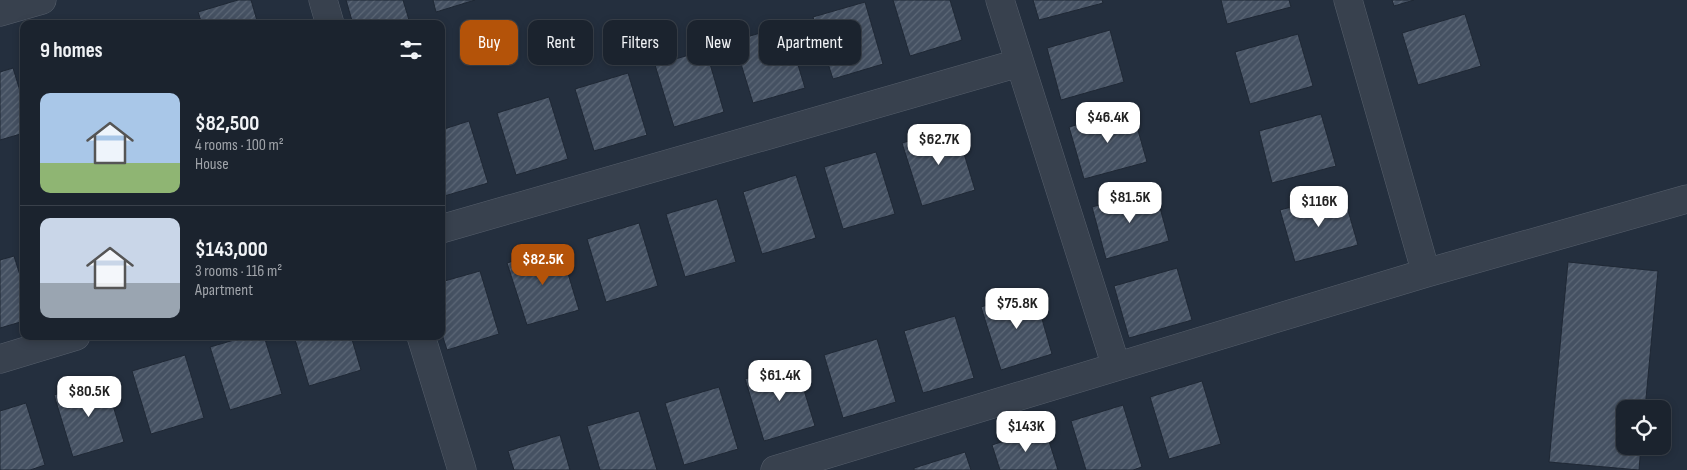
<!DOCTYPE html>
<meta charset="utf-8">
<style>
:root{--surface:#1b232e;--page:#282f3a;--text:#f1f3f6;--muted:#a0a4aa;--line:#39404a;--accent:#b45309}
body{margin:0;font-family:"Sofia Sans Condensed",sans-serif;background:var(--page);color:var(--text);height:100vh;display:flex;flex-direction:column;font-size:19px;white-space:nowrap}
*{box-sizing:border-box;margin:0}
p{font-size:16px;color:var(--muted)}
.icon{flex:none;width:28px;height:28px;fill:none;stroke:currentColor;stroke-width:2;stroke-linecap:round;stroke-linejoin:round}
.map{position:relative;flex:1;overflow:hidden}
.side{position:absolute;left:20px;top:20px;width:425px;height:320px;display:flex;flex-direction:column;background:var(--surface);border-radius:10px;box-shadow:0 2px 8px #0003,0 0 0 1px var(--line)}
.side>*{flex:none}
.guide{position:absolute;left:460px;top:20px;width:475px;height:45px;display:flex;gap:10px}
.buttons{position:absolute;left:1616px;top:400px;display:grid;gap:10px}
.buttons a{display:grid;place-items:center;width:55px;height:55px;border-radius:10px;background:var(--surface);box-shadow:0 2px 8px #0003,0 0 0 1px var(--line);font-size:25px}
.price{position:absolute;translate:-50% -42px;padding:0 11px;border-radius:10px;background:#fff;color:#222;font-size:16px;line-height:32px;filter:drop-shadow(0 1px 2px #0008)}
.price::after{content:'';position:absolute;left:50%;top:30px;width:15px;height:11px;margin-left:-8px;background:inherit;clip-path:polygon(0 0,100% 0,50% 100%)}
.price.active{background:var(--accent);color:#fff}
ul{padding:0;list-style:none}
li{display:flex;align-items:center;gap:15px;height:125px;padding:0 20px}
li+li{border-top:1px solid var(--line)}
li span{display:grid;place-items:center;flex:none;width:140px;height:100px;border-radius:10px;color:#555}
li>.icon{margin-inline-start:auto}
span .icon{width:60px;height:60px;fill:#fffc;stroke-width:1}
li b{font-size:21px}
h2{display:flex;justify-content:space-between;align-items:center;height:60px;padding:0 20px;font-size:21px}
.pill{padding:0 18px;border-radius:10px;background:var(--surface);box-shadow:0 2px 8px #0003,0 0 0 1px var(--line);font-size:18px;line-height:45px}
.pill.active{background:var(--accent);color:#fff}
.map>svg:first-child{display:block}
.building{fill:url(#building-hatch);stroke:#1f2835}
.lines{fill:none;stroke-linecap:round;stroke-linejoin:round}
.minor-casing{stroke:#565f6c;stroke-width:29}
.minor{stroke:#38414e;stroke-width:28}
</style>
<div class="map">
<svg width="1687" height="470" viewBox="0 0 1687 470">
<defs>
<pattern id="building-hatch" width="6" height="6" patternUnits="userSpaceOnUse" patternTransform="scale(1.25)"><rect width="6" height="6" fill="#455162"/><path d="M-1 1l2-2M0 6l6-6M5 7l2-2" fill="none" stroke="#5d6877"/></pattern>
</defs>
<rect width="100%" height="100%" fill="#242f3e"/>
<path class="building" d="M238 0H251L258 24H202L198 12Z
M346 0H403L409 20 396 24H353Z
M433 0H475L436 12Z
M893 0H950L962 40 910 56Z
M1033 0H1102L1103 3 1039 20Z
M1221 0H1289L1291 7 1227 24Z
M1392 0H1414L1394 6Z
M865 2 883 64 833 79 813 17Z
M1465 14 1481 66 1418 85 1402 33Z
M786 25 805 88 753 103 734 41Z
M1110 30 1124 82 1061 100 1047 48Z
M1298 34 1313 86 1250 104 1235 52Z
M706 50 724 112 674 127 655 65Z
M13 68 24 104V133L0 140V72Z
M628 73 647 135 594 151 575 89Z
M549 97 568 159 516 175 497 113Z
M1132 109 1147 162 1084 179 1069 127Z
M1321 114 1336 166 1272 183 1259 131Z
M469 121 488 183 441 197V130Z
M956 127 975 190 922 206 902 143Z
M876 152 895 214 843 229 824 167Z
M796 175 816 238 762 254 743 192Z
M1155 189 1169 241 1106 259 1092 207Z
M1343 193 1358 245 1295 262 1280 210Z
M717 199 736 262 685 277 666 214Z
M639 223 658 286 606 302 587 239Z
M560 247 579 310 527 325 507 263Z
M14 256 24 288V321L0 328V260Z
M1568 262 1658 271 1645 409H1625V446H1641L1639 470 1549 462Z
M1177 268 1192 320 1129 338 1114 286Z
M480 271 499 334 447 350 441 331V282Z
M1034 291 1052 354 1001 370 981 307Z
M955 316 974 378 923 393 904 331Z
M248 336H264L282 394 230 410 210 347Z
M294 336H351L361 370 309 386Z
M877 339 896 402 843 418 824 355Z
M185 355 204 418 151 434 132 371Z
M796 364 815 426 764 441 745 379Z
M105 379 124 442 73 457 54 395Z
M1202 381 1221 444 1169 459 1150 397Z
M719 387 738 449 684 465 665 403Z
M26 403 45 465 30 470H0V411Z
M1123 405 1142 467 1133 470H1086L1071 421Z
M639 411 657 470H600L587 426Z
M1045 428 1058 470H1000L992 445Z
M560 435 570 470H514L508 451Z
M965 452 971 470H914V468Z"/>
<g class="lines">
<defs>
<path id="minor" d="M323 0 330 24
M1000 0 1116 366
M1348 0 1426 273
M0 12 42 0
M441 229 1019 63
M421 336 462 470
M0 359 76 336
M775 470 1426 273 1687 199"/>
</defs>
<use href="#minor" class="minor-casing"/>
<use href="#minor" class="minor"/>
</g>
</svg>
<div class="buttons">
<a><svg class="icon" aria-label="locate" viewBox="0 0 24 24"><circle cx="12" cy="12" r="6"/><path d="M12 2v4M12 18v4M2 12h4M18 12h4"/></svg></a>
</div>
<b class="price" style="left:1108px;top:144px">$46.4K</b>
<b class="price" style="left:939px;top:166px">$62.7K</b>
<b class="price" style="left:1130px;top:224px">$81.5K</b>
<b class="price" style="left:1319px;top:228px">$116K</b>
<b class="price active" style="left:543px;top:286px">$82.5K</b>
<b class="price" style="left:1017px;top:330px">$75.8K</b>
<b class="price" style="left:780px;top:402px">$61.4K</b>
<b class="price" style="left:89px;top:418px">$80.5K</b>
<b class="price" style="left:1026px;top:453px">$143K</b>
<div class="guide">
<a class="pill active">Buy</a>
<a class="pill">Rent</a>
<a class="pill">Filters</a>
<a class="pill">New</a>
<a class="pill">Apartment</a>
</div>
<section class="side">
<h2>9 homes<svg class="icon" aria-label="filters" viewBox="0 0 24 24"><path d="M4 7h16M4 17h16"/><circle cx="9" cy="7" r="2"/><circle cx="15" cy="17" r="2"/></svg></h2>
<ul>
<li><span style="background:linear-gradient(#a9c7e8 70%,#8fb573 0)"><svg class="icon" aria-label="home" viewBox="0 0 24 24"><path d="M3 11l9-7 9 7M6 9v11h12V9"/></svg></span><div><b>$82,500</b><p>4 rooms · 100 m²</p><p>House</p></div></li>
<li><span style="background:linear-gradient(#c9d6e8 65%,#9aa5b1 0)"><svg class="icon" aria-label="home" viewBox="0 0 24 24"><path d="M3 11l9-7 9 7M6 9v11h12V9"/></svg></span><div><b>$143,000</b><p>3 rooms · 116 m²</p><p>Apartment</p></div></li>
</ul>
</section>
</div>
